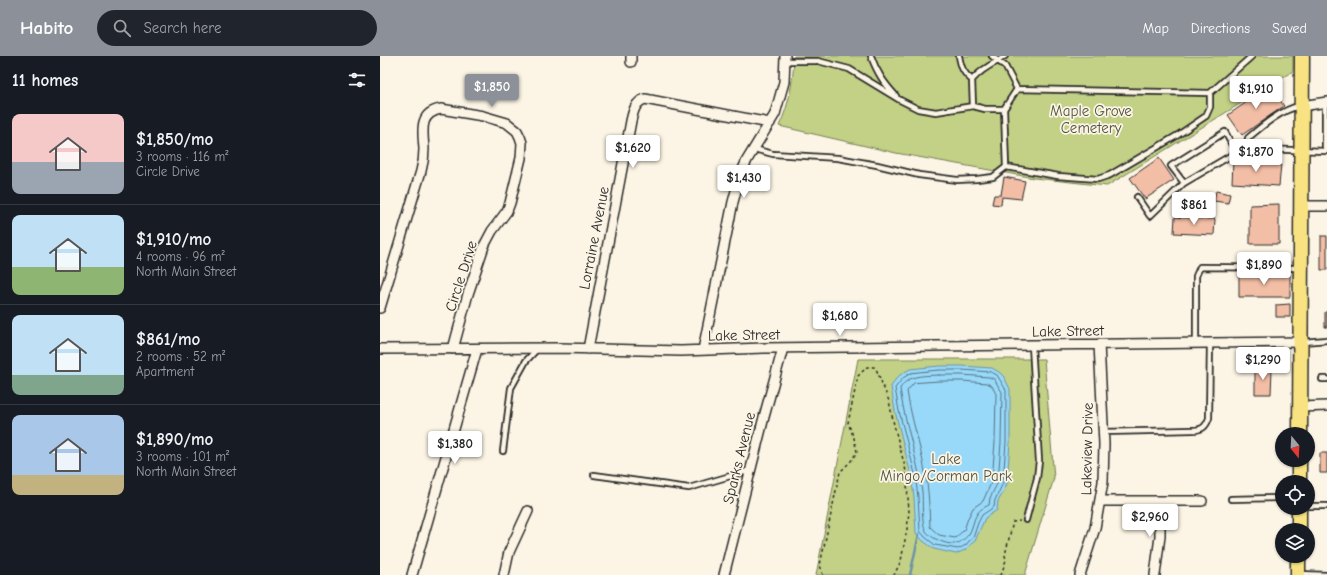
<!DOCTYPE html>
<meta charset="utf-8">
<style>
:root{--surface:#171b24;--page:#20242c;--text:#f1f3f6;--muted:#9ea1a6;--line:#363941;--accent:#8c9099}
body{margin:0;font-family:"Comic Neue",sans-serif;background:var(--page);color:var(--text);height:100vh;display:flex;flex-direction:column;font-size:15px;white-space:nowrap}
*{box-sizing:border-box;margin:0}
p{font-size:13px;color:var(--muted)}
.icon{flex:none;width:22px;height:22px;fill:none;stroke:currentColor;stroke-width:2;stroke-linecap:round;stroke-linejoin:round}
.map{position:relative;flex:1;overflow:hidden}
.panel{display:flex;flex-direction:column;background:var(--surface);width:380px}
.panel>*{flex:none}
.needle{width:26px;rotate:162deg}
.fabs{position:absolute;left:895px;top:371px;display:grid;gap:8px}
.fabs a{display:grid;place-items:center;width:40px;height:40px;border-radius:50%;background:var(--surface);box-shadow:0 1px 3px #0004;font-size:20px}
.price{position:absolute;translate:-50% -34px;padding:0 9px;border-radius:4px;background:#fff;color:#222;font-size:13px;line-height:26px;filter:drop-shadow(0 1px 2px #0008)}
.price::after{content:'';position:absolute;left:50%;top:24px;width:12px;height:9px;margin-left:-6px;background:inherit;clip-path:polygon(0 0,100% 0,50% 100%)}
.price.active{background:var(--accent);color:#fff}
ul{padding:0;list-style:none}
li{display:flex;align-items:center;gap:12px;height:100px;padding:0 12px}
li+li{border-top:1px solid var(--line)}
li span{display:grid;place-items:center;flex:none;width:112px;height:80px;border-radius:8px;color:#555}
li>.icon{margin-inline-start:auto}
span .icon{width:48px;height:48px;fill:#fffc;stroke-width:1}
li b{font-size:17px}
h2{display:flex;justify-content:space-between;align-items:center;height:48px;padding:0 12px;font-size:17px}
header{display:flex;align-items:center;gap:24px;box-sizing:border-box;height:56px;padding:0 20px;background:var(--accent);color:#fff}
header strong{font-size:19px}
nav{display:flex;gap:22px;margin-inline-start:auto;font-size:14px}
.search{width:280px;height:36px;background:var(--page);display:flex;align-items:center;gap:10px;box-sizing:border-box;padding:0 14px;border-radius:22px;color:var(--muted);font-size:15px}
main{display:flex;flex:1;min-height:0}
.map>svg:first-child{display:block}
.green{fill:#c2d185;stroke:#767e58}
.water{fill:#98d9fa;stroke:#6c93a7}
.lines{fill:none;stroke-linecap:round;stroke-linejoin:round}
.shore{stroke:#57717e;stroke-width:1}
.stream{stroke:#6c93a7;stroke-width:2.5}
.building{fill:#f3bea6;stroke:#2b2b2b}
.lane-casing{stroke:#2b2b2b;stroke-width:8}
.street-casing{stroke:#2b2b2b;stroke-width:12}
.primary-casing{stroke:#2b2b2b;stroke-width:17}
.path{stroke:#2b2b2b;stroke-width:1.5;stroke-dasharray:3 3;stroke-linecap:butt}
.lane{stroke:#fcf5e5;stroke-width:4.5}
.street{stroke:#fcf5e5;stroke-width:9}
.primary{stroke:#f8e281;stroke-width:14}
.labels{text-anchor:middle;stroke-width:3.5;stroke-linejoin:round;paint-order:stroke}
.park-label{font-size:15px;fill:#515442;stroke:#fcf5e5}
.street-label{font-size:15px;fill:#2b2b2b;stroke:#fcf5e5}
</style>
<header>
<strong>Habito</strong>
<div class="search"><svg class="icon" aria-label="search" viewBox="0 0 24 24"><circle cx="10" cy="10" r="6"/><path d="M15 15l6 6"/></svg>Search here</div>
<nav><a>Map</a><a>Directions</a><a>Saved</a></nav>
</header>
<main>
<section class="panel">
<h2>11 homes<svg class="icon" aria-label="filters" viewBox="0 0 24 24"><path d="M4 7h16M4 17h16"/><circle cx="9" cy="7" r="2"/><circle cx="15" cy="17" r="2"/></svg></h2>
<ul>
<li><span style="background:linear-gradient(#f6c9c9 60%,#9aa5b1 0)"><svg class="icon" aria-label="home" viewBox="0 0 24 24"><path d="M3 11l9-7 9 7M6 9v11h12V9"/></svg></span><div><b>$1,850/mo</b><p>3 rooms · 116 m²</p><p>Circle Drive</p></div></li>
<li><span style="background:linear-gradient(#bfe0f5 65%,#8fb573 0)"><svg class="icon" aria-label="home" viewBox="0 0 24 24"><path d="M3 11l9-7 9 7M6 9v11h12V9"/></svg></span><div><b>$1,910/mo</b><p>4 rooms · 96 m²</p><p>North Main Street</p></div></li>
<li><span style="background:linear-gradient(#bfe0f5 75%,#7fa58c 0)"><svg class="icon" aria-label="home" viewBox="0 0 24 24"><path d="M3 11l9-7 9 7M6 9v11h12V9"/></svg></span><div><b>$861/mo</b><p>2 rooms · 52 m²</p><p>Apartment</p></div></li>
<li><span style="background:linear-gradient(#a9c7e8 75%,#c2b280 0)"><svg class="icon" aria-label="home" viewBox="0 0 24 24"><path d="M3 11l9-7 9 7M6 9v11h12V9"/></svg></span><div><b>$1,890/mo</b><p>3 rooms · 101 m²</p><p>North Main Street</p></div></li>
</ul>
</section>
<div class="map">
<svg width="947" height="519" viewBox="0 0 947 519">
<rect width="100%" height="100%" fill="#fcf5e5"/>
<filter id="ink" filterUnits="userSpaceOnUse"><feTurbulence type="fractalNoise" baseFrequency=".025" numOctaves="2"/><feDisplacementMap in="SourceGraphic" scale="8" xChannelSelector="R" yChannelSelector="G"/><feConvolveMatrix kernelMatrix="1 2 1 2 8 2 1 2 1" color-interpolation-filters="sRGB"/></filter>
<g filter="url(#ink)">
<path class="green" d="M414 0H913V15L727 130 654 122 516 97 399 70C410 47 413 25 414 0Z
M478 303H664L674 422 645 519H436Z"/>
<path class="water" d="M559 310H582L612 312 619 316 624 321 630 333V386L627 428 623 437 618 445 617 454 605 462 595 485 591 488 587 493 576 498 554 493 542 484 536 477 534 441 531 419 515 355 511 331 515 324 520 319 530 313Z"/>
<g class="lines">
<path class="shore" d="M559 314H582L611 316 617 319 626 334V386L623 427 615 444 614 451 602 459 598 467 593 482 589 485 586 489 578 493 555 489 545 481 540 475 538 441 535 418 519 355 515 332 523 322 531 317Z
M559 319H582L609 321 614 323 622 336 621 386 618 426 610 442 609 449C605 451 600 453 597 458 593 464 593 472 589 478 588 480 581 486 578 487 570 491 550 482 546 475 541 468 543 445 542 435 537 401 525 368 520 333 527 318 545 320 559 319Z
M560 325H582L607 327 612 330 616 338 615 386 612 425 603 445 593 452 588 462 584 474 575 482 559 479 550 471C549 452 549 434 545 416 540 388 531 362 527 335L534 327Z"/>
<path class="stream" d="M530 519 539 478"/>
</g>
<path class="building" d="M890 30 904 50 862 79 848 59Z
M779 102 794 124 765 143 750 122Z
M853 105 901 108 899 130 852 127Z
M624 121 645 125 641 143 622 141 621 149 612 148 614 139H621Z
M836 135 850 138 848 147 834 145Z
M899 148V188H870V149Z
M795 161 835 163 834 179 794 177Z
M941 180H947V214H941Z
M859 218H910V241H859Z
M910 248V261H896V249Z
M945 256H947V271H945Z
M875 313H892L891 338H875Z
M940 397H947V417H940Z"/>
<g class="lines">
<defs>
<path id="lane" d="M491 0C497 17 504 27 516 40
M579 0C581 11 583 17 592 24
M612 0 618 5 625 0
M405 5H438L469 13 520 44 538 53 556 56 593 50
M637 33 625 10 618 5C608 10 599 16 592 24L593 50 605 53H624L637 33 830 37
M945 47V91L947 93
M920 50C902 53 882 70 868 82L867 90 870 93H874L947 95
M624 53 626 111 678 120 718 123 730 119 798 79 826 60 830 51V37L872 0
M374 93 393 98 458 102 497 109 539 119 577 124 597 123 613 121 626 111
M804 127 791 110 845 76 856 96
M757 141 770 160 804 127 867 90
M923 286 947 284
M816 287V220L820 211 920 212
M942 323H947
M723 376 813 374C822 374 826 371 829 362L830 287
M123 395 131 332 146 305 158 292
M214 419 309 432 371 414
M851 443 902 442
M928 450H947
M646 464 657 422 659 405 652 289
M919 518 947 519"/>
<path id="street" d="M251 0V6
M922 50 947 46
M922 150H947
M0 252 41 115C43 108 44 100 44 93 43 76 38 57 61 53L103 60 127 67 137 75 140 81 142 87 141 102 130 147 127 155 112 175 104 190 88 238 73 293
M0 293 180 292 301 295 384 292 920 286
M208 293 251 65C253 56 255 46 265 43L390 67
M323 294 353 146 360 120 367 104 395 58 404 26 405 0
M920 351 947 350
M721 445H822
M32 519 97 293
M124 519 129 496 148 455
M344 519 384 361 403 292
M700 519 715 472 723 426 724 388 719 288
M775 519 780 480V445"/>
<path id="primary" d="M920 378 922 0
M919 426V404
M919 474V452
M918 519V500"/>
</defs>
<use href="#lane" class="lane-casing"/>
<use href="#street" class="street-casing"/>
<use href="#primary" class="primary-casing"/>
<path class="path" d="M443 519 440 509 460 416 471 405 477 396 474 382 468 367 478 320 487 311H494L497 315 509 345 514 369 526 415 529 456 527 473 521 505 514 519
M621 519 626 504 625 499 633 466 640 465"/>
<use href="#lane" class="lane"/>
<use href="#street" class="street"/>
<use href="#primary" class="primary"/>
</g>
</g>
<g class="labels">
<g class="park-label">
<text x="711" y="60">Maple Grove<tspan x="711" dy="17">Cemetery</tspan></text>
<text x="566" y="408">Lake<tspan x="566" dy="17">Mingo/Corman Park</tspan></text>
</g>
<g class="street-label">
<text transform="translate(214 182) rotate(-79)" y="5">Lorraine Avenue</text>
<text transform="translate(81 220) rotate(-72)" y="5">Circle Drive</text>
<text transform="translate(688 275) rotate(-1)" y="5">Lake Street</text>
<text transform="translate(364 279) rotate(-1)" y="5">Lake Street</text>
<text transform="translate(707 393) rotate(-89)" y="5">Lakeview Drive</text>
<text transform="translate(359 402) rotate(-76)" y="5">Sparks Avenue</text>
</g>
</g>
</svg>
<div class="fabs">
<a><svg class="needle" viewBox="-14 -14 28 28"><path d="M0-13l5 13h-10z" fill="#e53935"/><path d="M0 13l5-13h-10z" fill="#9ea1a6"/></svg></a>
<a><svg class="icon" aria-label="locate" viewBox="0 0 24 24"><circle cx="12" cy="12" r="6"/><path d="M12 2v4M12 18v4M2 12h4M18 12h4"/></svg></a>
<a><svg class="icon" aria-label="layers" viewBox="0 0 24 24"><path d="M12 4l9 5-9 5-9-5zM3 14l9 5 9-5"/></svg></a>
</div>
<b class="price active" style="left:112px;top:52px">$1,850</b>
<b class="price" style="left:876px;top:54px">$1,910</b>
<b class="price" style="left:253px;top:113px">$1,620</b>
<b class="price" style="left:876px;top:117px">$1,870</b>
<b class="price" style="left:364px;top:143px">$1,430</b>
<b class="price" style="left:814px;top:170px">$861</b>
<b class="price" style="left:884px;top:230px">$1,890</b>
<b class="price" style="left:460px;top:281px">$1,680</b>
<b class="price" style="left:883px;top:325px">$1,290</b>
<b class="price" style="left:75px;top:409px">$1,380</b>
<b class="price" style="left:770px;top:482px">$2,960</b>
</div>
</main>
